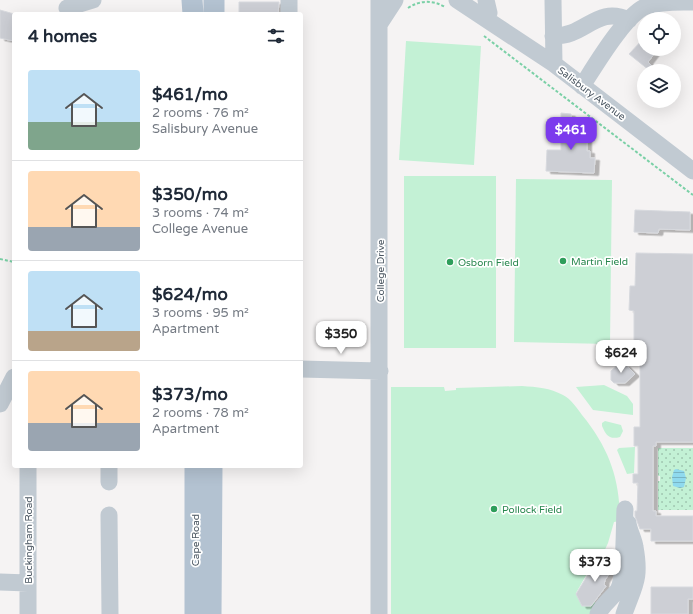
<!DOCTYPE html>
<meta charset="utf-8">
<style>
:root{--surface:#fff;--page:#f6f6f7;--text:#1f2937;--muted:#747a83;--line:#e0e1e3;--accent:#7c3aed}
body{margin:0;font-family:"Varela Round",sans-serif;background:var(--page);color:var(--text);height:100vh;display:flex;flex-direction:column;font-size:15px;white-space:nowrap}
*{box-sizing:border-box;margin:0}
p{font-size:13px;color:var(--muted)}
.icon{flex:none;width:22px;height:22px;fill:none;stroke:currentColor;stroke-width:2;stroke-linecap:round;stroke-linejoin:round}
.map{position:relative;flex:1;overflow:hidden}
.drawer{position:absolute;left:12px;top:12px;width:291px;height:456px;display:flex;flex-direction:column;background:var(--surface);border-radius:4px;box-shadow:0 4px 16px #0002}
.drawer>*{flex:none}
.buttons{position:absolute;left:637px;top:12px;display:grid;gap:8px}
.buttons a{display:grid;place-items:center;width:44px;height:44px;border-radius:50%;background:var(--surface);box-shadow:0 4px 16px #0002;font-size:20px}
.price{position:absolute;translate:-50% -34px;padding:0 9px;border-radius:8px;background:#fff;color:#222;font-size:13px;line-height:26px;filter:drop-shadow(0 1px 2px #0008)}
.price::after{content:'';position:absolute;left:50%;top:24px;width:12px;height:9px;margin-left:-6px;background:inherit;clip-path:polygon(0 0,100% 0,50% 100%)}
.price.selected{background:var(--accent);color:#fff}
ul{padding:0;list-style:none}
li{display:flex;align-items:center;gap:12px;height:100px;padding:0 16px}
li+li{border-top:1px solid var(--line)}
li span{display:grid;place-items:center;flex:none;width:112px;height:80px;border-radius:4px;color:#555}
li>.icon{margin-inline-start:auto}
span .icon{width:48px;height:48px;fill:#fffc;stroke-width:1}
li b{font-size:17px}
h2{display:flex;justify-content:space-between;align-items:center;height:48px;padding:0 16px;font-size:17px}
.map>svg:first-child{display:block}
.grass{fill:#c3f1d5}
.garden{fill:url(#garden-dots)}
.water{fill:url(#water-rules)}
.building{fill:#cdcfd5;stroke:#d7d9de;filter:url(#shadow)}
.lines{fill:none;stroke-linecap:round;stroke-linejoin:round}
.path{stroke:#7ad0a6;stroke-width:2;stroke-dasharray:3 2;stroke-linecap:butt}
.minor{stroke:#c1cad2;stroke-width:17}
.major{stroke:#b3c2d1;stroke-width:21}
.leisure-dot{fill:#2e9e5b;stroke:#fff;stroke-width:1.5}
.labels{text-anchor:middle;stroke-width:3.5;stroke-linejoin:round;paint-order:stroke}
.street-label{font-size:10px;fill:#4a5661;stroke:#fff}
.leisure-label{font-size:10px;fill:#27864d;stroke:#fff;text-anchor:start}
</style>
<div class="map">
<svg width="693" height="614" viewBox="0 0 693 614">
<defs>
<pattern id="garden-dots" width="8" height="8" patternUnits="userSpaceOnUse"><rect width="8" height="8" fill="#c3f1d5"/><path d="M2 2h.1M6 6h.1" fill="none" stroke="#a0c6b0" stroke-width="1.8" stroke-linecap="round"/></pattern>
<pattern id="water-rules" width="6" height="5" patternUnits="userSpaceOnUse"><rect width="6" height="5" fill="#90daee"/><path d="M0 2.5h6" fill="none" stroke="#78b4c4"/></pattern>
<filter id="shadow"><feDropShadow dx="4.5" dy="2.5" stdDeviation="0" flood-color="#0004"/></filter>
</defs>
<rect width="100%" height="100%" fill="#f5f3f3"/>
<path class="grass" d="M406 41 481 46 474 165 399 160Z
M404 176H496V348H404Z
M516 179 612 180 610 344 514 342Z
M604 385 627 396 633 404V415L593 410 576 387Z
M522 386C537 387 550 388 563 395 571 399 577 408 582 415 609 448 620 479 620 521L614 522 608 543 602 556 588 572 576 593 579 595 582 606H592L594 602 596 603 595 614H391V387H444L445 391 456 390V388Z
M605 421 621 425 623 431 620 437C609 440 606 435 602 426V423Z
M635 447 634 473 627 474 617 450 619 448Z"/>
<path class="garden" d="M658 448H693V510H658V481H660V476H658Z"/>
<path class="water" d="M676 469 684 471 686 478 684 487 680 488 673 486 672 477 674 470Z"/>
<path class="building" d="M239 2H279L278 14H239Z
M0 10 14 14V41L0 38Z
M644 38V49H658L648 62 652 66 649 70 629 54Z
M561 113 571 114V132L587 133V151H590V158H595L594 173 546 171 547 150H561Z
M635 210 690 212V230L659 229 658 233 634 232Z
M636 253 693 254V442H656V446H653V511H656V516H693V541H651V529H640L635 516V511H637L638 483H633V474H638V446H634V427H640V343H634V311L629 310 630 286H635Z
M618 365H626L635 374 625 383H614L611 380V371Z
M603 556 611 557 613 560V568L605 580 604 585 606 586 591 606H582L576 594 589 573H604L599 563Z
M651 587H693V599H688V614H651Z"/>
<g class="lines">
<path class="path" d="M408 8C420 0 433 0 445 7
M484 36 693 195
M0 259 14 262"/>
<path class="minor" d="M289 0V14
M379 0V614
M457 0 554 64 693 171
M486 0 489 13
M553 0 554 64
M67 8 93 0
M380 23 395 0
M553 36C586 37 596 5 629 20
M582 86C595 66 626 13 647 6 661 1 678 2 693 2
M301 369 380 371
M0 404 14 377
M109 466V482
M109 515 110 614
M0 582 28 583
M28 614V466
M598 614C603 604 612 598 618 590 625 579 624 525 625 509
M624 614C634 585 641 580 635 547 634 539 629 531 628 523"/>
<path class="major" d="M192 0 193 14
M214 14V0
M195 614V466
M211 614 212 466"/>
</g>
<g class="leisure-dot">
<circle cx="563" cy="261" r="4"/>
<circle cx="450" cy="262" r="4"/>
<circle cx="494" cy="509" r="4"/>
</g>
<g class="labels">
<g class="street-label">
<text transform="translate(592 93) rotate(37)" y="4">Salisbury Avenue</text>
<text transform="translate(380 271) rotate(-90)" y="4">College Drive</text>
<text transform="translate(28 540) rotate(-90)" y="4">Buckingham Road</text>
<text transform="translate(195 540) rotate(-90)" y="4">Cape Road</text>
</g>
<g class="leisure-label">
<text x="571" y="265">Martin Field</text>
<text x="458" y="266">Osborn Field</text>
<text x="502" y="513">Pollock Field</text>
</g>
</g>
</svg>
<div class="buttons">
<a><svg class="icon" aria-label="locate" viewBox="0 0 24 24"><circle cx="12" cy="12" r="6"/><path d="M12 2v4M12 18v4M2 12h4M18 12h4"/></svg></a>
<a><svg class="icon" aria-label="layers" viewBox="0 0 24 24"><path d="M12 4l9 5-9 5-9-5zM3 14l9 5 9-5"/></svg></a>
</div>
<b class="price selected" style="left:571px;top:151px">$461</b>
<b class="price" style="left:341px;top:355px">$350</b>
<b class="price" style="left:621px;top:374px">$624</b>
<b class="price" style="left:595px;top:583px">$373</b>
<section class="drawer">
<h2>4 homes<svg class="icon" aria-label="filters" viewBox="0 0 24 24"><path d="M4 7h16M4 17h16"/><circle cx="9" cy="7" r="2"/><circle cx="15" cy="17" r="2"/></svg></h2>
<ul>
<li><span style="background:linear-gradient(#bfe0f5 65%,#7fa58c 0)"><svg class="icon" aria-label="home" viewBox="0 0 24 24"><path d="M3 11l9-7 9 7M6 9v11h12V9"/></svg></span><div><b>$461/mo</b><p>2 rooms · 76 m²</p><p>Salisbury Avenue</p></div></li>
<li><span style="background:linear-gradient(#ffd9b3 70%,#9aa5b1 0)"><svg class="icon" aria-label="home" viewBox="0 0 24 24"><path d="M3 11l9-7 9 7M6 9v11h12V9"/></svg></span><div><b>$350/mo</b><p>3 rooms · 74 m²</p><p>College Avenue</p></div></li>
<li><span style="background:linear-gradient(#bfe0f5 75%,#b9a48a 0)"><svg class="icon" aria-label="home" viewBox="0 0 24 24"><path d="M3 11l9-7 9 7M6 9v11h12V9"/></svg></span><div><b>$624/mo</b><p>3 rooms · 95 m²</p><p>Apartment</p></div></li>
<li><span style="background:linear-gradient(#ffd9b3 65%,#9aa5b1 0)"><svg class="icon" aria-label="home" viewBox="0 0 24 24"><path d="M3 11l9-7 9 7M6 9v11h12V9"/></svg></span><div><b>$373/mo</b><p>2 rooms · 78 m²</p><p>Apartment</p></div></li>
</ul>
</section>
</div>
